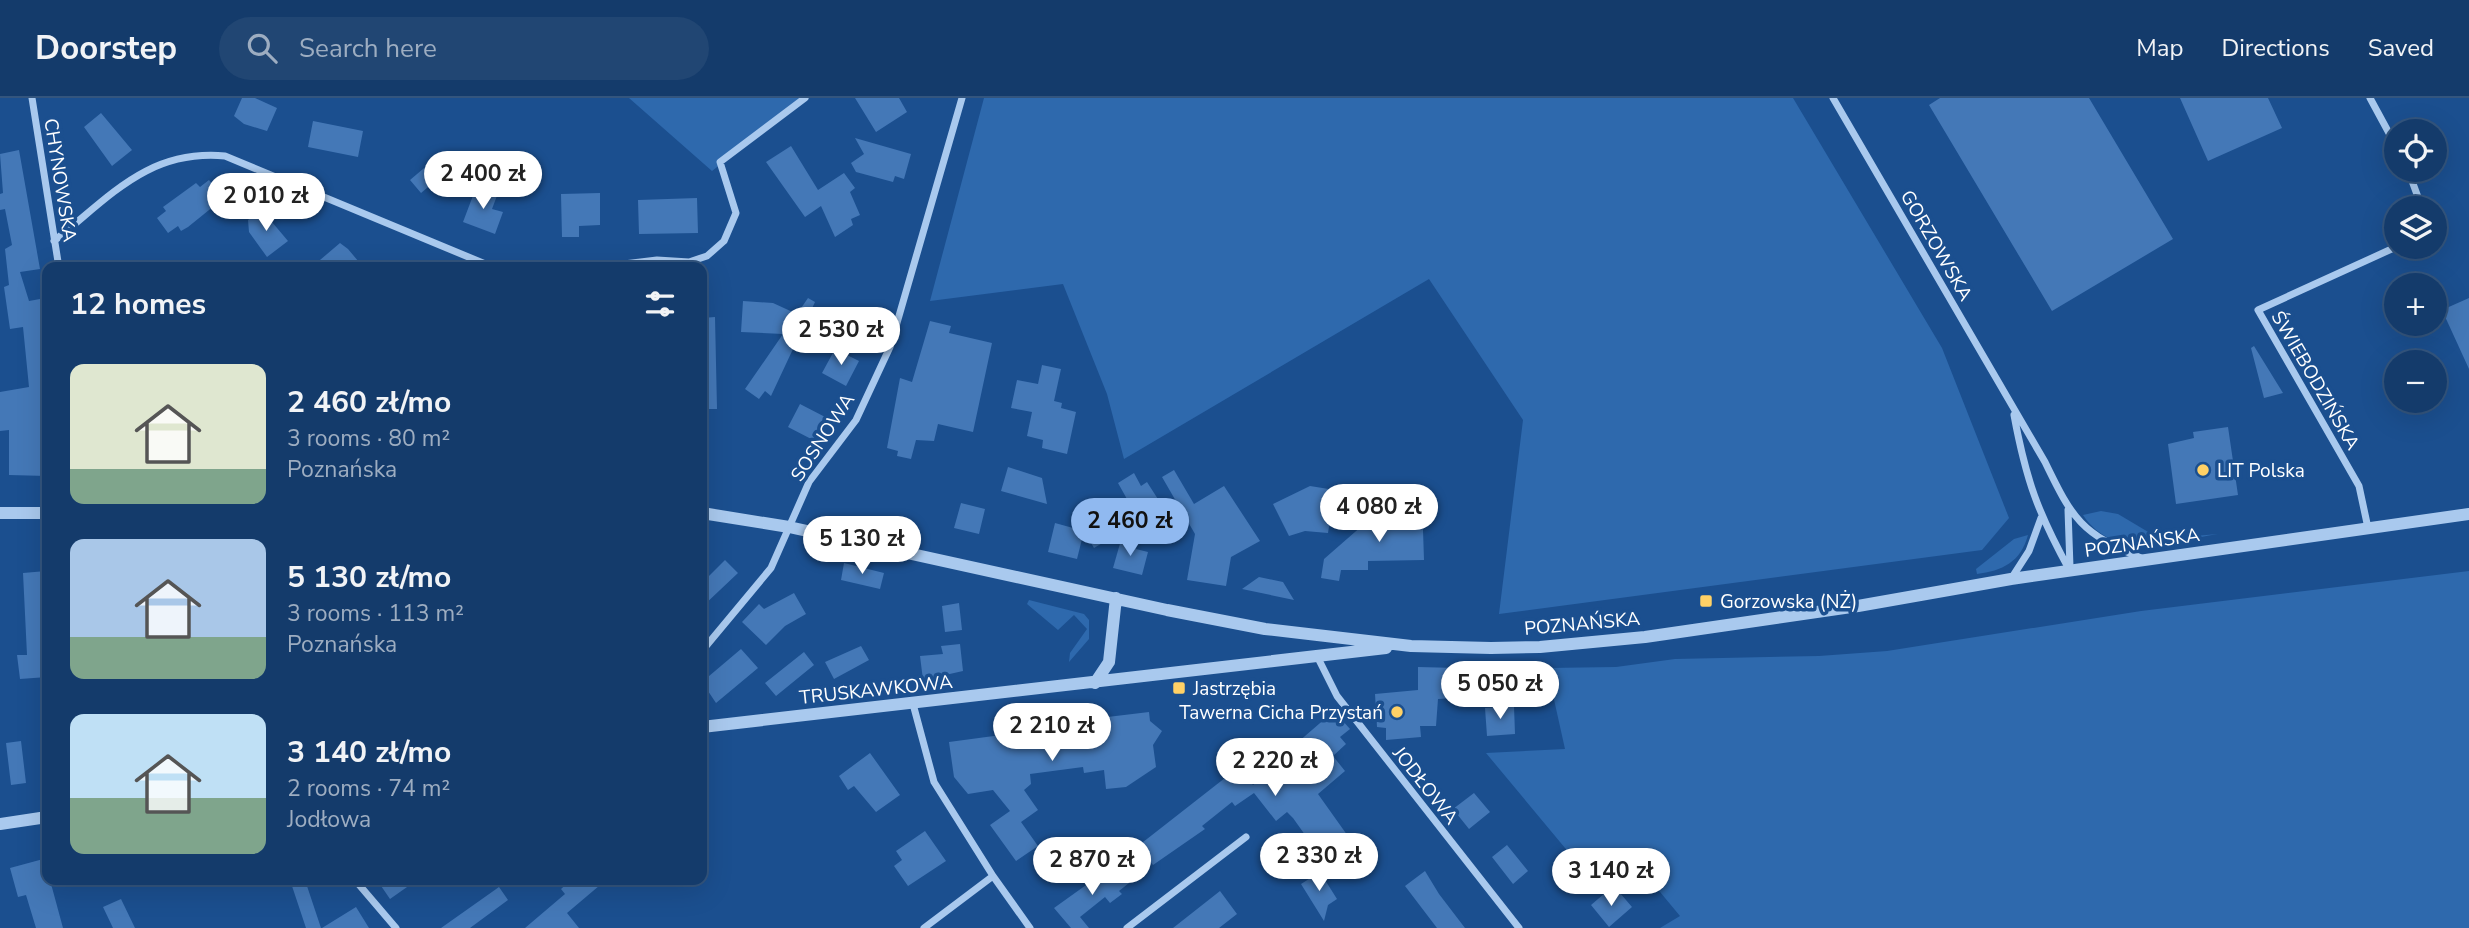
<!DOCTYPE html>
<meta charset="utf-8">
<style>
:root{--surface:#143b6b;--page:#214673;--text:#f1f3f6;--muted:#9dadc1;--line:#33557e;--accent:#90b9f0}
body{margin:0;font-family:"Nunito Sans",sans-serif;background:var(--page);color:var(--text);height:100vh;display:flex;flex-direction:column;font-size:26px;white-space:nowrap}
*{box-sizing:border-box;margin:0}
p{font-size:23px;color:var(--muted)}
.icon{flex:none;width:38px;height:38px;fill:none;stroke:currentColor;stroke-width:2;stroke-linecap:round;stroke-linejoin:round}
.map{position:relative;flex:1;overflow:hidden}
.drawer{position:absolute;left:42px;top:164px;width:665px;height:623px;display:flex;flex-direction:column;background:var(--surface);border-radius:14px;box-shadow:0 7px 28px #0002,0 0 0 2px var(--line)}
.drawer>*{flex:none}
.buttons{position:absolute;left:2384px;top:21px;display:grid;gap:14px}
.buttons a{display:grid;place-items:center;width:63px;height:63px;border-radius:50%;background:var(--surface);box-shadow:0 7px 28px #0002,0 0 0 2px var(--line);font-size:35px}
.price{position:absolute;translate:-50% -60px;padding:0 16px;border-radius:24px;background:#fff;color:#222;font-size:23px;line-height:46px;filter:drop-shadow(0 2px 4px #0008)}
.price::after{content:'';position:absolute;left:50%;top:42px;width:21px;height:16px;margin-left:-10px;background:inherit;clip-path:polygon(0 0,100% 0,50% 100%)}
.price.current{background:var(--accent);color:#111}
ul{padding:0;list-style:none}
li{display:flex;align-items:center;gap:21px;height:175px;padding:0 28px}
li span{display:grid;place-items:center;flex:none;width:196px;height:140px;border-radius:14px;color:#555}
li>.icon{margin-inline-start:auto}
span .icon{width:84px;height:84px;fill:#fffc;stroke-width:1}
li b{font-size:30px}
h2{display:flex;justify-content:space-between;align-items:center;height:84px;padding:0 28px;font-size:30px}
header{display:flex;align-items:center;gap:42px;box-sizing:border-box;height:98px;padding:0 35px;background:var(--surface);border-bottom:2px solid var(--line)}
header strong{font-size:33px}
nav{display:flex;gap:38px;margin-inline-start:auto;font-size:24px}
.search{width:490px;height:63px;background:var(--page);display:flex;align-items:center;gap:18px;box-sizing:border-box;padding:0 24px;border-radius:38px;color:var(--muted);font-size:26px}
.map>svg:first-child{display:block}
.green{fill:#2e69ad}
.building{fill:#4478b7}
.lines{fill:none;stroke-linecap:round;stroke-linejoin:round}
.minor{stroke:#a9c9ee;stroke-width:7}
.tertiary{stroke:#a9c9ee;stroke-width:12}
.poi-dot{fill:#ffd166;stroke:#1b4f8f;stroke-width:2.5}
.labels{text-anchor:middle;stroke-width:7;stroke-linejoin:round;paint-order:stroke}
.street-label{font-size:19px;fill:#fff;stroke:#1b4f8f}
.poi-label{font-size:19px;fill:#fff;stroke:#1b4f8f;text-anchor:start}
</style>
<header>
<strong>Doorstep</strong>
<div class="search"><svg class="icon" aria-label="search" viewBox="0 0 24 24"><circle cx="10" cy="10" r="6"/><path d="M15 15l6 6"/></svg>Search here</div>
<nav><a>Map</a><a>Directions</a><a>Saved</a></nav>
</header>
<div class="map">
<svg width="2469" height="830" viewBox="0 0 2469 830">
<rect width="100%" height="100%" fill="#1b4f8f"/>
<path class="green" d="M629 0H805L712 73Z
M984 0H1793L1942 250 2009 420 1982 452 1499 516 1523 322 1429 181 1124 361 1107 296 1063 186 930 203Z
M2101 413 2118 416 2160 441 2218 436C2172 443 2114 464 2083 417Z
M2028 437C2021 464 2002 473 1977 476L1976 471 2014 441Z
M2469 473V830H1660L1680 818 1631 759 1595 786 1486 655 1565 651 1547 570 1616 569 1675 561 1819 558 1887 553 2141 513Z
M1029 502 1084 516 1089 522V541L1069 564 1070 555 1087 531 1074 517 1058 532 1027 506Z"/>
<path class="building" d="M242 0H255L277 10 267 33 244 26 234 18Z
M855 0H899L907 14 876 34Z
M1940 0H2089L2173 141 2052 213 1929 7Z
M2180 0H2268L2282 30 2208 63Z
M101 15 132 52 112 68 84 29Z
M313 23 363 33 358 59 308 49Z
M855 40 911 56 904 81 895 78 893 84 856 74 851 65 864 56Z
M791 48 818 92 844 75 855 90 850 94 860 117 851 121 853 127 835 139 821 108 805 119 766 64Z
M19 52 40 171 20 174 29 203 40 201 45 237 47 378 9 377V332L0 333V294L29 289 23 229 10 231 4 189 9 187 5 151 12 147 5 111 0 112V96L3 95 0 56Z
M430 65 441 78 421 95 410 82Z
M209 82 220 96 211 104 214 108 188 129 181 133 178 128 168 135 157 120 166 113 163 109 196 85 200 89Z
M477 87 498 95 492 111 503 114 495 136 463 124Z
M600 95V127L579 128V139H562L561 96Z
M697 100 698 135 639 136 638 102Z
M261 111 288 143 267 159 249 134 248 122Z
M340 145 348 151 364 170H326L320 162Z
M808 200 815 204 771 298 765 293 759 301 745 291 783 236 741 234 743 203 773 205 797 216Z
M2469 200V271L2442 212Z
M715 219 717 311H702V220Z
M930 223 951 228 949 235 992 245 973 334 938 326 934 343 916 342 911 361 897 358 898 353 887 350 900 280 912 284Z
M2254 248 2283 295 2264 300 2251 250Z
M835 251 859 263 846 288 822 275Z
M1042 267 1061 271 1054 303 1062 305 1061 310 1076 314 1067 356 1042 350 1043 342 1027 338 1032 314 1011 310 1017 282 1038 286Z
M800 306 829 321 817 344 788 329Z
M2228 329 2238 397 2176 406 2168 346 2194 340 2193 334Z
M1008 369 1042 380 1047 406 1001 393Z
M1174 372 1194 406 1224 388 1260 443 1231 459 1226 488 1187 482 1195 436 1162 379Z
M1134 375 1141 388 1147 384 1163 409 1094 450 1087 438 1132 410 1118 385Z
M1310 388 1335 392 1328 435 1305 433 1289 438 1273 406Z
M961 405 985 411 979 436 954 430Z
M1406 406 1410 414 1418 413 1423 432 1424 462 1368 463V472H1341L1339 483 1321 480 1324 461 1371 420V428Z
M1055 425 1084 433 1077 461 1048 454Z
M1121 442 1137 446 1136 451 1148 454 1142 477 1113 470Z
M725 462 738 475 702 509V485Z
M844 465 884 475 880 491 841 482Z
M46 473 47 502 43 503 47 579 20 581 17 557H27L23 475Z
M1259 479 1283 484 1294 502 1242 491Z
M794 495 806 516 785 528 766 547 742 524 759 506 764 511Z
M959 505 962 532 945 534 942 508Z
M960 546 963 573 923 582 920 558 943 556 941 548Z
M861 548 869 562 834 581 825 564Z
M741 551 758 570 716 605 702 584Z
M804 554 814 567 776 598 765 585Z
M1418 569 1458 570 1459 593H1453V600L1438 601 1436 628H1420L1421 639 1386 642V630L1377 629 1375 596 1418 592Z
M1514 608 1515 636 1487 638 1485 610Z
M1334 613 1350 631 1340 639 1346 646 1333 658 1345 673 1318 696 1350 741 1336 751 1349 770 1335 779 1293 720 1287 714 1276 723 1254 695 1235 708 1232 704 1202 728 1205 731 1153 767 1138 748 1239 669 1253 687 1287 660 1283 657Z
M1149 614 1150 623 1162 633 1153 647 1156 669 1126 689 1106 691 1104 672 1084 675 1083 669 1030 676 1031 686 1024 692 1038 712 1021 724 1038 748 1016 763 990 727 1010 713 993 692 968 696 954 679 949 644 1032 633V629L1041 627Z
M21 643 26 685 11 687 6 645Z
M870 655 900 697 876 714 854 688 848 692 839 678Z
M1474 695 1490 714 1469 731 1453 711Z
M925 733 946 763 908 788 894 768 902 762 896 753Z
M1507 747 1528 773 1513 786 1492 759Z
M47 760V782H50L63 830H36L26 797 18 799 10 770Z
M1114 767 1129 785 1119 793 1122 796 1110 805 1105 799 1080 819 1089 830H1071L1054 810Z
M1425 773 1439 796 1465 830H1437L1405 788Z
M1320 774 1337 801 1328 807 1324 823 1301 786Z
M290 782H305L321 830H306Z
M377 782H417L390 801Z
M571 782H606L567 815 579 830H525L565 796 561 791Z
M499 789 508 802 470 830H441Z
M1220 793 1237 816 1219 830H1173Z
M1605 795 1611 803 1620 795 1632 809 1609 829 1591 807Z
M121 801 135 830H113L103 809Z
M356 809 369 830H322Z"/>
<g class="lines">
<path class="minor" d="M32 0 59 170
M1833 0 2045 364C2073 422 2081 435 2141 460
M2370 0 2396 48
M2408 72 2422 110
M54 143C110 99 148 51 225 58L495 170
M591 170 657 162 689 164 707 158 724 143 736 115 720 64 805 0
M2014 317C2026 382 2038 415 2070 473
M2068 412 2070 469
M2368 430 2359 388 2258 212 2396 149
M2011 481 2029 453 2041 420
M702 553 771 470 809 384 856 322 890 249 962 0
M1317 558 1337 598 1519 830
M913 606 934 684 993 778 1030 830
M355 782 396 830
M924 830 993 778
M1127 830 1246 739"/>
<path class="tertiary" d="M0 415H47
M702 415 789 429 1167 512 1265 531 1411 548 1491 550 1540 549 1645 539 1858 508 2011 481 2469 416
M1095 585 1109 564 1116 500
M702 629 1386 550
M0 726 47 719"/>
</g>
<g class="poi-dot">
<circle cx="2203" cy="372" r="7"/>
<rect x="1699" y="496" width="14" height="14" rx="3.5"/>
<rect x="1172" y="583" width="14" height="14" rx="3.5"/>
<circle cx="1397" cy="614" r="7"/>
</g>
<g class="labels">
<g class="street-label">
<text transform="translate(61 82) rotate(81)" y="7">CHYNOWSKA</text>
<text transform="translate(1937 147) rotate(60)" y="7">GORZOWSKA</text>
<text transform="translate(2316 282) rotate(60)" y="7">ŚWIEBODZIŃSKA</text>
<text transform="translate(822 339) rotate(-57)" y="7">SOSNOWA</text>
<text transform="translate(2142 444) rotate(-8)" y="7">POZNAŃSKA</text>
<text transform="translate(1582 525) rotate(-5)" y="7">POZNAŃSKA</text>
<text transform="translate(876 591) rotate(-6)" y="7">TRUSKAWKOWA</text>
<text transform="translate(1426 687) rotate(52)" y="7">JODŁOWA</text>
</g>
<g class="poi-label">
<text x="2217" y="379">LIT Polska</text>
<text x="1720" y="510">Gorzowska (NŻ)</text>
<text x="1193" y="597">Jastrzębia</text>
<text x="1383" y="621" text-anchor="end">Tawerna Cicha Przystań</text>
</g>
</g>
</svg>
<div class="buttons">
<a><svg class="icon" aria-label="locate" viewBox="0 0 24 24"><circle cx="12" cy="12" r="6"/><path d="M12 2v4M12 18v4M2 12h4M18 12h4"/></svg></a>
<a><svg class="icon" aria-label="layers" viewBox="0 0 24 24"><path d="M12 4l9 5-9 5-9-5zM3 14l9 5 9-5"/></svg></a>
<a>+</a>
<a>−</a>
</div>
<b class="price" style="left:483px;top:113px">2 400 zł</b>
<b class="price" style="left:266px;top:135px">2 010 zł</b>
<b class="price" style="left:841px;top:269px">2 530 zł</b>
<b class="price" style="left:1379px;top:446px">4 080 zł</b>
<b class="price current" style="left:1130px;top:460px">2 460 zł</b>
<b class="price" style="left:862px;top:478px">5 130 zł</b>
<b class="price" style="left:1500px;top:623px">5 050 zł</b>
<b class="price" style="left:1052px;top:665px">2 210 zł</b>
<b class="price" style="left:1275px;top:700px">2 220 zł</b>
<b class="price" style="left:1319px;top:795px">2 330 zł</b>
<b class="price" style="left:1092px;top:799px">2 870 zł</b>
<b class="price" style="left:1611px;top:810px">3 140 zł</b>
<section class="drawer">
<h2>12 homes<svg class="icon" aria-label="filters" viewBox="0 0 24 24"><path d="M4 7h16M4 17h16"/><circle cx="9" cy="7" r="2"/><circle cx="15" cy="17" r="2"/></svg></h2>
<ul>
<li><span style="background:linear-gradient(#dfe7d0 75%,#7fa58c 0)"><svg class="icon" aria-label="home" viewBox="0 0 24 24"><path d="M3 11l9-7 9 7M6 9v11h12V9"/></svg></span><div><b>2 460 zł/mo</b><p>3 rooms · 80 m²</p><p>Poznańska</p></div></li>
<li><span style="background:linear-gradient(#a9c7e8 70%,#7fa58c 0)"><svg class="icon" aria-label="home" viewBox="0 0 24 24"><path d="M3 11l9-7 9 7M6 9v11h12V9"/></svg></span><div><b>5 130 zł/mo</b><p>3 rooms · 113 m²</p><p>Poznańska</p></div></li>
<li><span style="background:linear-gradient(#bfe0f5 60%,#7fa58c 0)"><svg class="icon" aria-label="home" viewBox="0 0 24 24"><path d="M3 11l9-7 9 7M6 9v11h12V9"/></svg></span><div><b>3 140 zł/mo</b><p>2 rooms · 74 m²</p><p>Jodłowa</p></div></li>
</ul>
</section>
</div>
